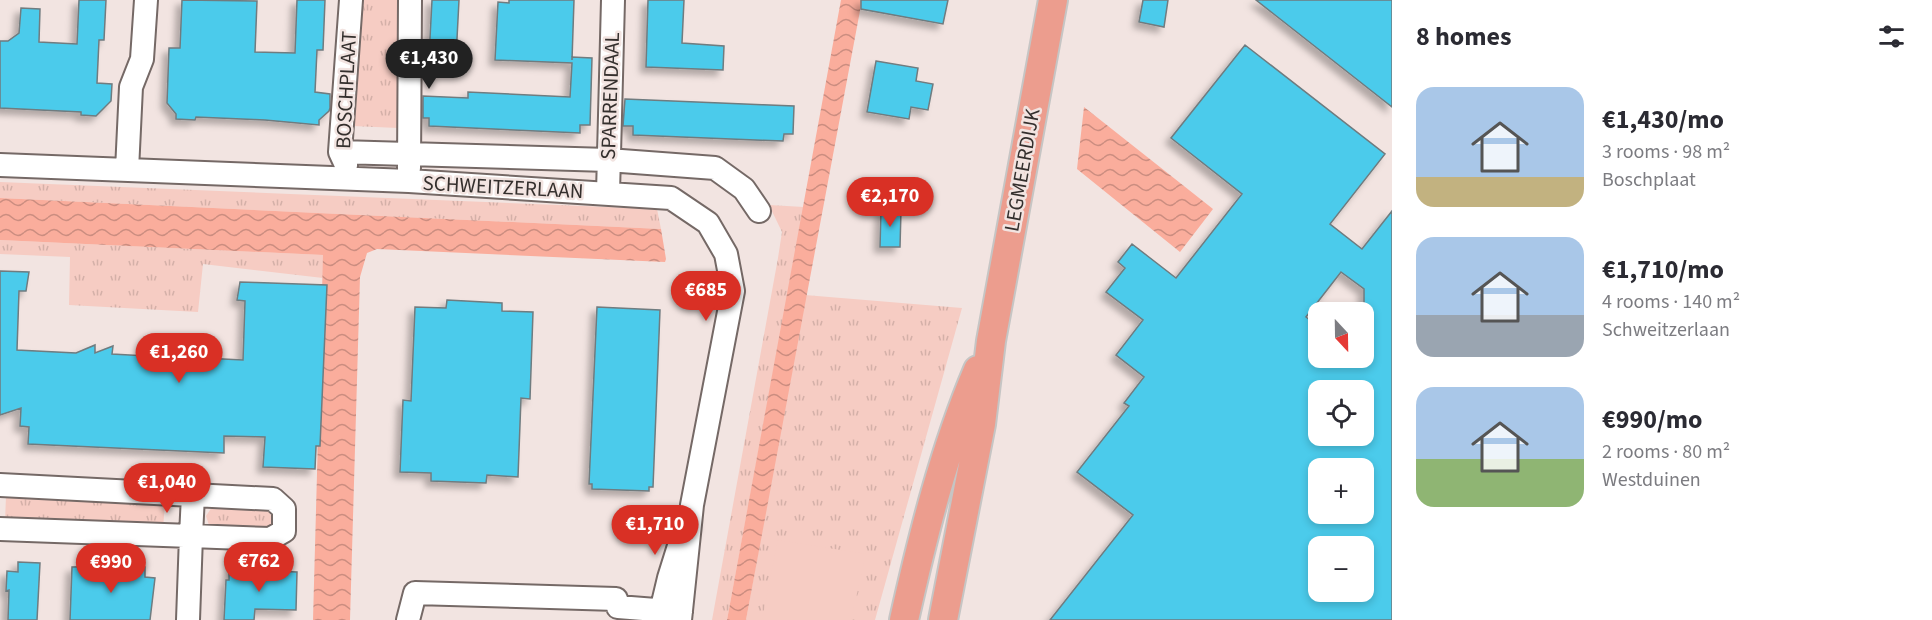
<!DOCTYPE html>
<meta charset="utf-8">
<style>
:root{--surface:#fff;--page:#f7f7f7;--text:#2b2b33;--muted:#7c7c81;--accent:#d93025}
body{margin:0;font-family:"Source Sans 3",sans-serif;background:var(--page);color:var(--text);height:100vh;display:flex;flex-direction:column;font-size:22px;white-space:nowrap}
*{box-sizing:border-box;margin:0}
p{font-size:20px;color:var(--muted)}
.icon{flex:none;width:33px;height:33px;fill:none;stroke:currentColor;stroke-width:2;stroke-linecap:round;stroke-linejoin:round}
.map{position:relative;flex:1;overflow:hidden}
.panel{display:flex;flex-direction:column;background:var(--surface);width:540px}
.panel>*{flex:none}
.needle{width:39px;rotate:158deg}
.fabs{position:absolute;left:1308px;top:302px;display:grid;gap:12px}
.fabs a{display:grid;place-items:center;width:66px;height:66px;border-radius:12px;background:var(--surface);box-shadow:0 3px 9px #0003;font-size:30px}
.price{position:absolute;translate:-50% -51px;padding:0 14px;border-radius:21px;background:var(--accent);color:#fff;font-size:20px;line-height:39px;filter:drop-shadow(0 2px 3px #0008)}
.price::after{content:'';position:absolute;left:50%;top:36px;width:18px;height:14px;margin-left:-9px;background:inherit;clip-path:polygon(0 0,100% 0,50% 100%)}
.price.selected{background:#222;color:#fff}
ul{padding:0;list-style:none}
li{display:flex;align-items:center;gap:18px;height:150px;padding:0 24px}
li span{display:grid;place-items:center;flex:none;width:168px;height:120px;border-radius:18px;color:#555}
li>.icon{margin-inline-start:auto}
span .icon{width:72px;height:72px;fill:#fffc;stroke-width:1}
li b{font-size:26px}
h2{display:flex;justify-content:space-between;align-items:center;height:72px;padding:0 24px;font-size:26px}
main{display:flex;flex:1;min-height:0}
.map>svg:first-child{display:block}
.grass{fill:url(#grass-tufts)}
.garden{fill:#f6ccc3}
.water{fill:url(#water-waves)}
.building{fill:#4ccbeb;stroke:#6f7b7f;stroke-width:1.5;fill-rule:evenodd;filter:url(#shadow)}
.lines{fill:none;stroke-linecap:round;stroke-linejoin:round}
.minor-casing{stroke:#756966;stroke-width:26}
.major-casing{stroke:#c6c5c4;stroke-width:32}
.minor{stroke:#fff;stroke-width:22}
.major{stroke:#ec9d8e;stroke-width:28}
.labels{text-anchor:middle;stroke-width:5;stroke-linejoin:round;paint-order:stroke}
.street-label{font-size:21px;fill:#342f2d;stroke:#f2e4e1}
</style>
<main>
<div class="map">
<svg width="1392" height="620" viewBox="0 0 1392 620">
<defs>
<pattern id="grass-tufts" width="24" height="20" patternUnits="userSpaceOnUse" patternTransform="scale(1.5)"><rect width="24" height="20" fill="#f6ccc3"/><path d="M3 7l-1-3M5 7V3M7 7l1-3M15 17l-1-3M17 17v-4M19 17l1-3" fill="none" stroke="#d4b0a8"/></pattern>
<pattern id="water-waves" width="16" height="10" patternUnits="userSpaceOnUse" patternTransform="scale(1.5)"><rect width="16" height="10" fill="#faad9c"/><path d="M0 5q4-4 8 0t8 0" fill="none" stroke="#cb8d80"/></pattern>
<filter id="shadow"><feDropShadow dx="-5.5" dy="5.5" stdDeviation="3" flood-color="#0004"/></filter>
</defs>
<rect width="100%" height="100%" fill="#f2e4e1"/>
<path class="grass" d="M358 0H403L398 128 353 126Z
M0 182 657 209 661 229 0 198Z
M769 205 804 207 727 620H712L778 258 782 232Z
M0 240 323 255V278L203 264 198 312 69 305 70 257 0 254Z
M805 295 962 308 875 620H746Z
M6 496 165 503 163 529 5 522Z
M212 507H261L268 510 273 519 269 529 214 530 209 525 206 516Z"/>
<path class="garden" d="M778 540 866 554 851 620H762Z"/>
<path class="water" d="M841 0H862L746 620H727Z
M1084 107 1213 209 1180 252 1077 169Z
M0 198 661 229 666 259 665 262 377 249 367 253 360 277 350 620H313L323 255 0 240Z"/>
<path class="building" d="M79 0H106L104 40H99L97 83 112 84 111 101 96 116 81 115V112L0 108V41H8L19 33 21 8 40 9 39 42 77 44Z
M182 0 257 1 255 52 295 53 297 0H325L323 50H317L315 92 330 94V108L329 111 319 120V125L265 120 196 117 195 120 176 119V114L167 103 169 48H180Z
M432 0H459L456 58 429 57Z
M509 0H574L572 60V57L592 58 590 125H580V133L429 126V118H423V96L468 98V92L570 97 572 63 495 60 498 2 509 3Z
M648 0H684L682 43 724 46 723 70 646 67Z
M861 0H948L943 24 861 9Z
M1143 0H1168L1164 27 1139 22Z
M1256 0H1392V107Z
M1245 45 1385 154 1330 224 1362 249 1392 211V620H1050L1133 515 1077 472 1129 406 1124 403 1144 377 1116 355 1143 320 1106 292 1125 268 1118 262 1132 244 1176 278 1242 194 1171 138ZM1341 272 1364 289V357H1318V327L1306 317ZM1318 390H1364V435H1318ZM1318 468H1364V513H1318ZM1318 546H1364V591H1318Z
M876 61 918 68 916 81 933 84 928 110 911 107 909 119 867 112Z
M625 99 794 106 793 134H784L783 141 633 135V126H623Z
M881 210H901L900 247H880Z
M0 271 29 272 26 291H19L17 350 76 353 95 345V353L113 346 112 354 147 356V348H165L183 351V357L243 360 245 301 237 300 240 282 327 285 320 446H316L315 469 263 467 265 437 224 436V453L28 444 29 427 20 426 21 408 0 415Z
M447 300 502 303V311L533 312 530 399 521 398 518 477 487 475 486 483 431 481V473L400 472 403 400 411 401 415 307 446 308Z
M597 307 660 310 653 487H649V491L592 489V484H589Z
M18 562 40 563 37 620H8L9 590 6 591 7 571 18 572Z
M124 566 145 567V577L155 578 150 620H70L72 567Z
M229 569 297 572 296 610 255 609 254 620H224L226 580H229Z"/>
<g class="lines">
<defs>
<path id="minor" d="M340 152 608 160 715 168 744 189 759 211
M0 165 409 181 671 198 708 223 726 254 733 291 692 505 680 620
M346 165 340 152 351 0
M409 168 410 0
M127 170 131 87 142 59 146 0
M608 193 613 0
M0 485 193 495 273 499 284 509V531L270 539 191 536 193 495
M0 529 191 536 188 620
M408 620 415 593 616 599 618 607 681 612
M659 620 669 578 679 546"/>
<path id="major" d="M904 620C923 535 944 450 978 370
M943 620 981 424 991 341 1053 0"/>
</defs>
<use href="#minor" class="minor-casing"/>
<use href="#major" class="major-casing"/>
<use href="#minor" class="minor"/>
<use href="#major" class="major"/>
</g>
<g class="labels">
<g class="street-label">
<text transform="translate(346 90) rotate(-87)" y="7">BOSCHPLAAT</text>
<text transform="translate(610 96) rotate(-88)" y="7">SPARRENDAAL</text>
<text transform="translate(1022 170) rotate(-80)" y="7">LEGMEERDIJK</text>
<text transform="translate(503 187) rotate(3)" y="7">SCHWEITZERLAAN</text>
</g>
</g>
</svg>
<div class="fabs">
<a><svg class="needle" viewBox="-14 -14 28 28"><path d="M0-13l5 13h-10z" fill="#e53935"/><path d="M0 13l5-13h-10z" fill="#7c7c81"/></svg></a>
<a><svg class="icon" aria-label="locate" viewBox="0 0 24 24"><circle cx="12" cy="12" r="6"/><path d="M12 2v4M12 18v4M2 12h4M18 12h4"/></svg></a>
<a>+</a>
<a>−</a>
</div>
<b class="price selected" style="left:429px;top:90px">€1,430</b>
<b class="price" style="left:890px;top:228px">€2,170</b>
<b class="price" style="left:706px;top:322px">€685</b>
<b class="price" style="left:179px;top:384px">€1,260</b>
<b class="price" style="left:167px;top:514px">€1,040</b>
<b class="price" style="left:655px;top:556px">€1,710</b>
<b class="price" style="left:259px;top:593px">€762</b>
<b class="price" style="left:111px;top:594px">€990</b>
</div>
<section class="panel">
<h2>8 homes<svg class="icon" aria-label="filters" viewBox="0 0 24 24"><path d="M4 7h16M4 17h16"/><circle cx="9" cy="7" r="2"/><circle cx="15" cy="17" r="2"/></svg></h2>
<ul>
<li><span style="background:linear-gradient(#a9c7e8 75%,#c2b280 0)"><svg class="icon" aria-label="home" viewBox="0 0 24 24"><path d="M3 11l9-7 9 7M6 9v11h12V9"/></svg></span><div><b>€1,430/mo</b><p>3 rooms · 98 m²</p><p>Boschplaat</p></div></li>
<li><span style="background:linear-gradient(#a9c7e8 65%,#9aa5b1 0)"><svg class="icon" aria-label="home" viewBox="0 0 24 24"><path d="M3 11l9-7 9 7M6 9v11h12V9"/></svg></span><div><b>€1,710/mo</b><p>4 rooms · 140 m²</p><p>Schweitzerlaan</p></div></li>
<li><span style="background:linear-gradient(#a9c7e8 60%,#8fb573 0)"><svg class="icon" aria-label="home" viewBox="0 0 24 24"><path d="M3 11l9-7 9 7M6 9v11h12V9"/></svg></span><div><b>€990/mo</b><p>2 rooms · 80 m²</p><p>Westduinen</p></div></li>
</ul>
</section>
</main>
